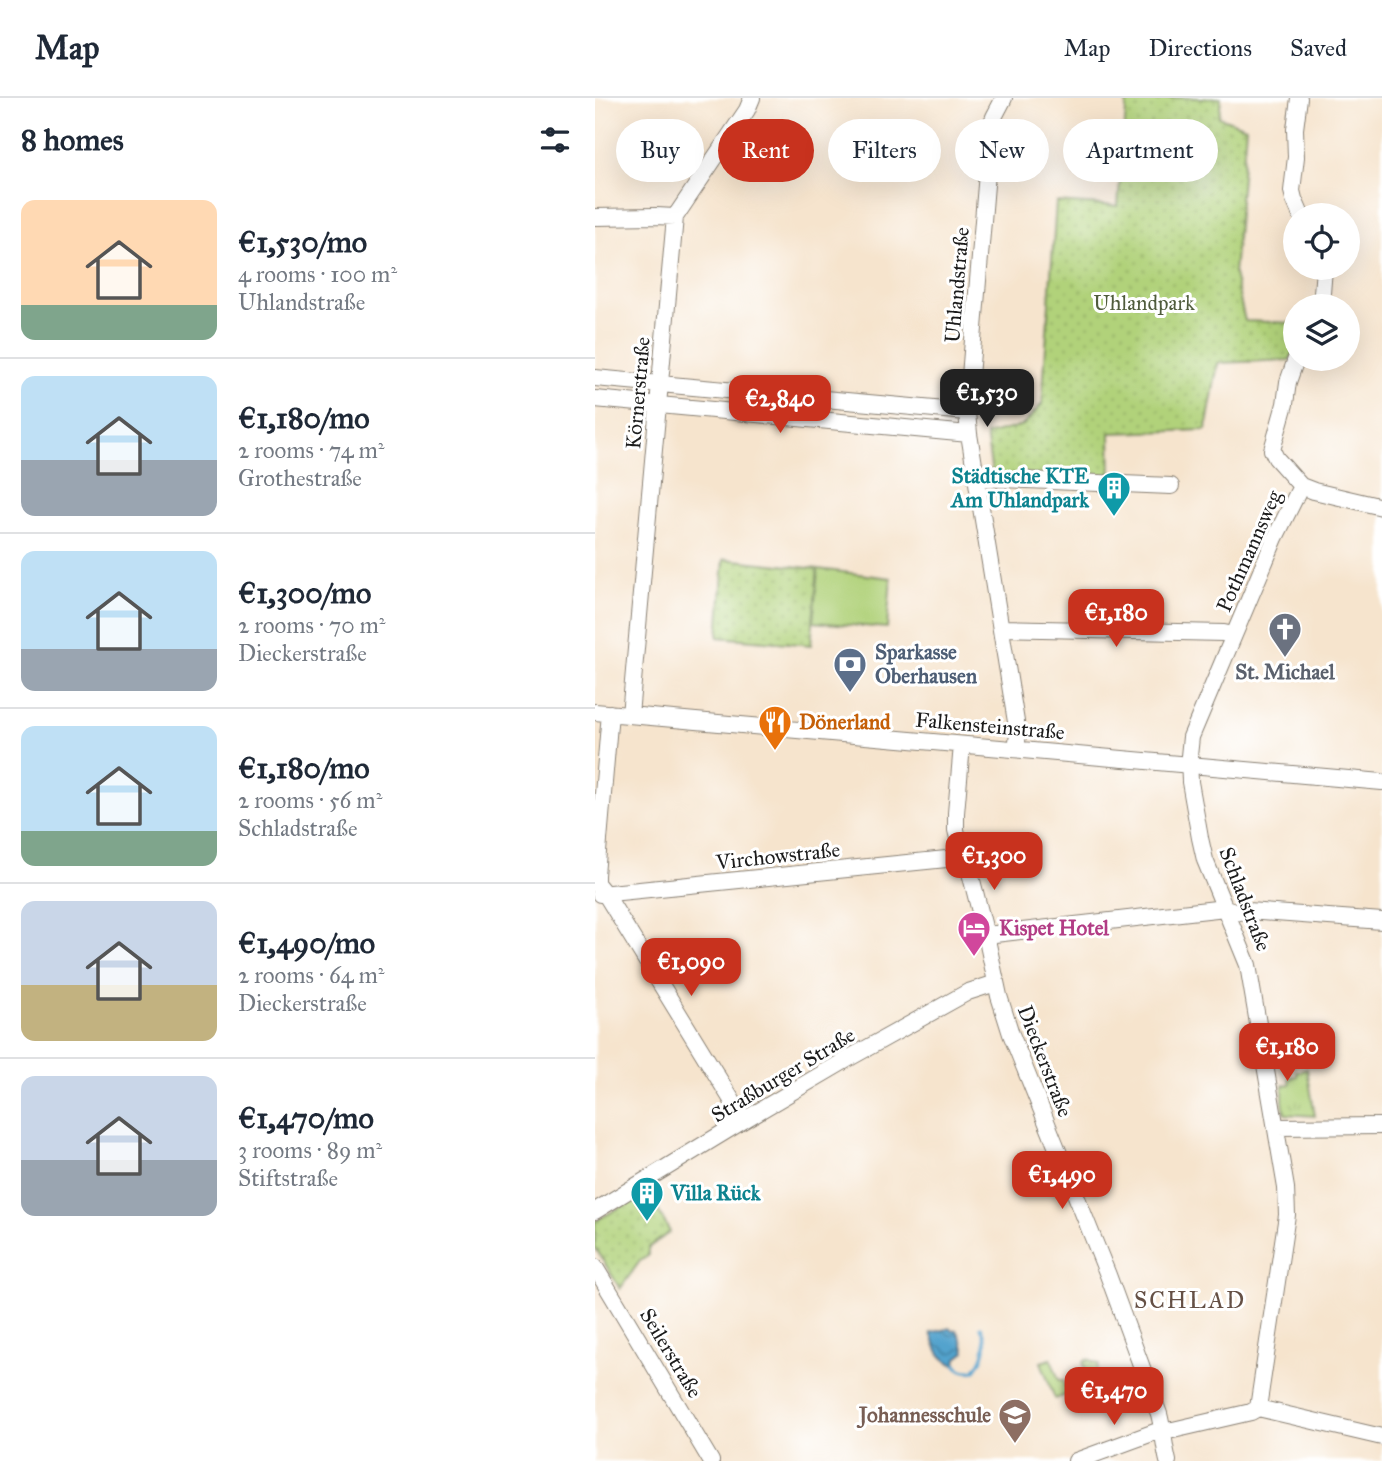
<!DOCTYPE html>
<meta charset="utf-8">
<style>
:root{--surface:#fff;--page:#f2f2f3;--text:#1f2937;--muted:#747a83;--line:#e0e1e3;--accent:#c8321e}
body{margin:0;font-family:"IM FELL Great Primer",serif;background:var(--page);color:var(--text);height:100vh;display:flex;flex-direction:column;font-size:26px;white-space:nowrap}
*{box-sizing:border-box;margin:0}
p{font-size:23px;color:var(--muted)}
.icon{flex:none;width:38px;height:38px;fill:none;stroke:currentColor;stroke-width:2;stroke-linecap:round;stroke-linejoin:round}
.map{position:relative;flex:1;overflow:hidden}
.panel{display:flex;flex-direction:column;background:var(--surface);width:595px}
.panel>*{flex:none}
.banner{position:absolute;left:21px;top:21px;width:660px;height:63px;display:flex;gap:14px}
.fabs{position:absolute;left:688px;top:105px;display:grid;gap:14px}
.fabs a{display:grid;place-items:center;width:77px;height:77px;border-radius:50%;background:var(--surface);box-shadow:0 7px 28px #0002;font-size:35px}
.price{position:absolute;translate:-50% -60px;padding:0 16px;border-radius:14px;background:var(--accent);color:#fff;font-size:23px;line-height:46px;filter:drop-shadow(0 2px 4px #0008)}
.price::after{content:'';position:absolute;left:50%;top:42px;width:21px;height:16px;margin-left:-10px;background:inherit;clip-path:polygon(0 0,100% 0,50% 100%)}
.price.current{background:#222;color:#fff}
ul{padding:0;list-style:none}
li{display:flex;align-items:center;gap:21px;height:175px;padding:0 21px}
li+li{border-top:2px solid var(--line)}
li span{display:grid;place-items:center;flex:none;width:196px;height:140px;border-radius:14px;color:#555}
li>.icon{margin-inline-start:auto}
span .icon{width:84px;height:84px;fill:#fffc;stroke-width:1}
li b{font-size:30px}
h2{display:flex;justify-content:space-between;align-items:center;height:84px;padding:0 21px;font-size:30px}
.tag{padding:0 24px;border-radius:32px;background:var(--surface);box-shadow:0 7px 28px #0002;font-size:24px;line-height:63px}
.tag.current{background:var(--accent);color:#fff}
header{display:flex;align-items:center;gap:42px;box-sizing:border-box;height:98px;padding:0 35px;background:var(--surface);border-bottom:2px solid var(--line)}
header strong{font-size:33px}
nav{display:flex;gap:38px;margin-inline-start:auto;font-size:24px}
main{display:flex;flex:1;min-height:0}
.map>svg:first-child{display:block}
.grass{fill:url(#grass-tufts);stroke:#66774b;stroke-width:2}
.park{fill:url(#park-dots);stroke:#66774b;stroke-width:2}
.pitch{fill:#b1d27a;stroke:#66774b;stroke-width:2}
.water{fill:url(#water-waves);stroke:#386074;stroke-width:2}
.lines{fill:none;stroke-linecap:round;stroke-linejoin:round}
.stream{stroke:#53a3cd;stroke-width:3.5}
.minor-casing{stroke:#898074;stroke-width:18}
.minor{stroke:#fff;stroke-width:16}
.labels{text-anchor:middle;stroke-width:6;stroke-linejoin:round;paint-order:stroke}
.street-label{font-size:21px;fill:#1c1c1c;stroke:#fff}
.park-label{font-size:21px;fill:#505c3d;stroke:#fff}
.culture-label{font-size:21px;font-weight:bold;fill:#0d838f;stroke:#fff;text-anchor:end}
.service-label{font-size:21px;font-weight:bold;fill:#4e5e75;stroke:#fff;text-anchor:start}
.worship-label{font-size:21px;font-weight:bold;fill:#5b616d;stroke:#fff}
.food-label{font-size:21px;font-weight:bold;fill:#c56008;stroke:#fff;text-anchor:start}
.hotel-label{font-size:21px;font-weight:bold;fill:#b23c85;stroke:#fff;text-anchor:start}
.education-label{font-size:21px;font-weight:bold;fill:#785e54;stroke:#fff;text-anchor:end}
.neighbourhood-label{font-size:23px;letter-spacing:2px;fill:#655045;stroke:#fff}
</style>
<header>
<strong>Map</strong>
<nav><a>Map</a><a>Directions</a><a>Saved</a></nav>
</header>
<main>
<section class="panel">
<h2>8 homes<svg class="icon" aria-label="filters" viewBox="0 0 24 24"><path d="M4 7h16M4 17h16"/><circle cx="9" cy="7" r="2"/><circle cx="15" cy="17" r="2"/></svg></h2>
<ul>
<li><span style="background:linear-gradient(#ffd9b3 75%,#7fa58c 0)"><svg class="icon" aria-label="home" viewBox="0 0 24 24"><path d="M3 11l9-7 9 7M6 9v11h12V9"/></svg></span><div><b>€1,530/mo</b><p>4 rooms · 100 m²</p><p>Uhlandstraße</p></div></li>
<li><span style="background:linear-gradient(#bfe0f5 60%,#9aa5b1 0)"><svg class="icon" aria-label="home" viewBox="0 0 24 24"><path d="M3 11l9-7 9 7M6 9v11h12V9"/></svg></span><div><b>€1,180/mo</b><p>2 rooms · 74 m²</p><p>Grothestraße</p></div></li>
<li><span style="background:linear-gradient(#bfe0f5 70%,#9aa5b1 0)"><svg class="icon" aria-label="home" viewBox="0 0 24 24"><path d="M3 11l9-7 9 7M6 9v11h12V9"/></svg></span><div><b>€1,300/mo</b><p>2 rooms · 70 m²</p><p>Dieckerstraße</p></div></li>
<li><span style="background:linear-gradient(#bfe0f5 75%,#7fa58c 0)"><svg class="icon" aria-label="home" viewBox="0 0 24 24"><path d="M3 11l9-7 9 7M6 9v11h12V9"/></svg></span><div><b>€1,180/mo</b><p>2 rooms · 56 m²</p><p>Schladstraße</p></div></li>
<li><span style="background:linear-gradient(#c9d6e8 60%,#c2b280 0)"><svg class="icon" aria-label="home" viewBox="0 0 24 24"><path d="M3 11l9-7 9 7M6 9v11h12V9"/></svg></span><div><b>€1,490/mo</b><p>2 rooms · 64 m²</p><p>Dieckerstraße</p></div></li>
<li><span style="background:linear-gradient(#c9d6e8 60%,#9aa5b1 0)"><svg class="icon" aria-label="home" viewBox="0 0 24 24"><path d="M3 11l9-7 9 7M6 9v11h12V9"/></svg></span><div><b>€1,470/mo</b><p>3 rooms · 89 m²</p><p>Stiftstraße</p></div></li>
</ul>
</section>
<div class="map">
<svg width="787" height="1363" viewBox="0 0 787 1363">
<defs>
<pattern id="grass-tufts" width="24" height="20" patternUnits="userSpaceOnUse" patternTransform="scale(1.75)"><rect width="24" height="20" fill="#b1d27a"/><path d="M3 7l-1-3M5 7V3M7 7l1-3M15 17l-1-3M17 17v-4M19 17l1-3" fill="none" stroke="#98b469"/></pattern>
<pattern id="park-dots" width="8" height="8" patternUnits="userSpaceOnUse" patternTransform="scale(1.75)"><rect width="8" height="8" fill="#b1d27a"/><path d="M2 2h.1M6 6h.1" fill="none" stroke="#98b469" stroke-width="1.8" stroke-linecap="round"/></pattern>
<pattern id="water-waves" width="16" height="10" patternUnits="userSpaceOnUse" patternTransform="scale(1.75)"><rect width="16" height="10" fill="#53a3cd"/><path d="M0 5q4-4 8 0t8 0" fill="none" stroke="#4484a6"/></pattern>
</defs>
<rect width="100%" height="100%" fill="#fff"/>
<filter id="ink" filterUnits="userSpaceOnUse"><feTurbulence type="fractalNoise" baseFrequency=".0143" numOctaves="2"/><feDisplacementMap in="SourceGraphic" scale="14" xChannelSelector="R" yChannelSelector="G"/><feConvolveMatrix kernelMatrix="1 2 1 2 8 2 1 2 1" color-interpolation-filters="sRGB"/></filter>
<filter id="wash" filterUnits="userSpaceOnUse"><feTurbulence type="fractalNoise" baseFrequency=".00686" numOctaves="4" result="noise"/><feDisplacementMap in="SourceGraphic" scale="28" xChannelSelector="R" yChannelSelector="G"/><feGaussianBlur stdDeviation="1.57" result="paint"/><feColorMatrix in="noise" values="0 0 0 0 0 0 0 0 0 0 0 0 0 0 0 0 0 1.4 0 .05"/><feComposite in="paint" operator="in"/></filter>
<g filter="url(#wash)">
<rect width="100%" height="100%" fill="#f6e4cd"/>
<path class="grass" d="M712 971 720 1018 690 1016 688 1004V987L695 986 694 980 702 978V974Z
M456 1261 464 1282H468L470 1289 494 1282 488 1264 493 1261 504 1266 502 1275 504 1281 510 1283 460 1301 446 1264Z"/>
<path class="park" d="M532 0H626L624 19 651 29 639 176 650 223 700 225V252L695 262 623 265 611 332 515 335 516 382H398L391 337 428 327 447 306 461 104 523 108Z
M129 461 223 471 216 547 123 539Z
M53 1094 75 1134 53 1150V1158L45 1163 25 1191 0 1149V1123Z"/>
<path class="pitch" d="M223 471 296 480 292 530 218 524Z"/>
<path class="water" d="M355 1230 358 1233 362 1232 367 1242 370 1254 362 1260 361 1265 359 1267C342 1258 343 1252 336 1235Z"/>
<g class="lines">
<path class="stream" d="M360 1266C365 1273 371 1274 379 1273 390 1260 394 1244 386 1229"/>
</g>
</g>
<g filter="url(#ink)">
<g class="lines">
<defs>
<path id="minor" d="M409 0 399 19 396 27 372 314 374 336 423 636 421 651
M704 0 700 31 701 59 697 93 699 101 706 117
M0 119 61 118 80 119
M726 208 729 170
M701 261 693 284 690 306 677 352 681 360 706 388
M0 280 372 314
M0 301 374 336
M381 380 576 388
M706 388 719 393 787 409
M406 530 629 535 639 537
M0 614 787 684
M15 615 1 777V785L11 797 149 1022
M35 617 80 119 152 12 157 0
M367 647 361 715V732L364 744 371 759 391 837 404 898 416 936 513 1177 564 1316C568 1331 569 1347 573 1363
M5 796 371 759
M391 837 630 810 643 814 653 813 787 823
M681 1029 787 1028
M0 1113 154 1019 256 959 373 894 401 885
M0 1169 116 1363
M663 1310 692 1117 691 1090 653 867 610 762 605 740 595 684 594 658 596 639 680 440 706 388
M663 1310 787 1339
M481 1363 560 1334 578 1332 656 1314 663 1310"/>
</defs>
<use href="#minor" class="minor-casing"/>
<use href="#minor" class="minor"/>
</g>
</g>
<defs>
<symbol id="building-pin" viewBox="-11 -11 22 30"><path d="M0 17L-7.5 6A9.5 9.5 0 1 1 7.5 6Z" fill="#0f9aa8" stroke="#fff"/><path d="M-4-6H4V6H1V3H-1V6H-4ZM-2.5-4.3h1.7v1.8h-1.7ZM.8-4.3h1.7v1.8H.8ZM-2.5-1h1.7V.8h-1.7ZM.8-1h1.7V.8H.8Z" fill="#fff"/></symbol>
<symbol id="church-pin" viewBox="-11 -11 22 30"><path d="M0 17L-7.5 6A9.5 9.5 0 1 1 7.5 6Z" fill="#6b7280" stroke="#fff"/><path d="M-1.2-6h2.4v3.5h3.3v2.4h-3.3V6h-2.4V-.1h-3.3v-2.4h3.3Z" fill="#fff"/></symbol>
<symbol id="bank-pin" viewBox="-11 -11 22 30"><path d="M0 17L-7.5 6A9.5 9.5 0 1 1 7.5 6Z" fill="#5c6f8a" stroke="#fff"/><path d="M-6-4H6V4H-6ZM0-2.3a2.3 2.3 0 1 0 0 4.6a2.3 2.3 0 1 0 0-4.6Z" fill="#fff"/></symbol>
<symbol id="restaurant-pin" viewBox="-11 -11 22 30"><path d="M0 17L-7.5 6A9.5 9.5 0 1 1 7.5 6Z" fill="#e8710a" stroke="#fff"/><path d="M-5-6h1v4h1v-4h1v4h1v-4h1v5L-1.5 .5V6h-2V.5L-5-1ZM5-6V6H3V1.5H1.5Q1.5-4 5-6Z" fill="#fff"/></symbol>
<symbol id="hotel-pin" viewBox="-11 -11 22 30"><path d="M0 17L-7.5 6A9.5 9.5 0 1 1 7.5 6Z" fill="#d1479c" stroke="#fff"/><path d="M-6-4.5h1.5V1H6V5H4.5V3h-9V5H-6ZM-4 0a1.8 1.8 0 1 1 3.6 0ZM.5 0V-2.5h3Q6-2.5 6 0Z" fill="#fff"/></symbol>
<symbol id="school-pin" viewBox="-11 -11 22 30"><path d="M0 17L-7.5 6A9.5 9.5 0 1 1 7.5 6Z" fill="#8d6e63" stroke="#fff"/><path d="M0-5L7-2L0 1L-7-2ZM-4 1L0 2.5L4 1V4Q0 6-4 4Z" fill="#fff"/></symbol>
</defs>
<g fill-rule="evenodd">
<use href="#building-pin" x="500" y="371" width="38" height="52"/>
<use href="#church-pin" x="671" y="512" width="38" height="52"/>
<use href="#bank-pin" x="236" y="547" width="38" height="52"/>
<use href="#restaurant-pin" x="161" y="605" width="38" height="52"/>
<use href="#hotel-pin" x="360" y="811" width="38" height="52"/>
<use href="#building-pin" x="33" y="1076" width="38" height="52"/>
<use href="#school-pin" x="401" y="1298" width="38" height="52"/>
</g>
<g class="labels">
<g class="street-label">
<text transform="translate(362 187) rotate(-85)" y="7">Uhlandstraße</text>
<text transform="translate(43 295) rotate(-85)" y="7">Körnerstraße</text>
<text transform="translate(654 453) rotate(-66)" y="7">Pothmannsweg</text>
<text transform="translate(395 628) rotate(5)" y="7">Falkensteinstraße</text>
<text transform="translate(183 758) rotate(-6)" y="7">Virchowstraße</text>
<text transform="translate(650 801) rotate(69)" y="7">Schladstraße</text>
<text transform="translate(450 963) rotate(69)" y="7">Dieckerstraße</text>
<text transform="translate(188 977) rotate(-31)" y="7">Straßburger Straße</text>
<text transform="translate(76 1255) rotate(59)" y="7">Seilerstraße</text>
</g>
<g class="park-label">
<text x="549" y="212">Uhlandpark</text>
</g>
<g class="culture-label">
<text x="494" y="385">Städtische KTE<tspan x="494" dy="24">Am Uhlandpark</tspan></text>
<text x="76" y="1102" text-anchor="start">Villa Rück</text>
</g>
<g class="service-label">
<text x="280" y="561">Sparkasse<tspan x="280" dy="24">Oberhausen</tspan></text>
</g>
<g class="worship-label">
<text x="690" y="581">St. Michael</text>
</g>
<g class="food-label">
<text x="204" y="631">Dönerland</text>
</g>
<g class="hotel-label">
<text x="404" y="837">Kispet Hotel</text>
</g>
<g class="education-label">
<text x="396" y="1324">Johannesschule</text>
</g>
<g class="neighbourhood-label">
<text x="595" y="1210">SCHLAD</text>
</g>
</g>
</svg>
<div class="fabs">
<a><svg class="icon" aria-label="locate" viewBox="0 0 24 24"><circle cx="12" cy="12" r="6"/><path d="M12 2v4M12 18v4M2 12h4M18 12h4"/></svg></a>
<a><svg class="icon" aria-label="layers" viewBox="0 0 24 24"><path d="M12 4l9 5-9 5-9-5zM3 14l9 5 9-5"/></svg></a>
</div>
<b class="price current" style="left:392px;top:331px">€1,530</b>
<b class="price" style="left:185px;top:337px">€2,840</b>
<b class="price" style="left:521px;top:551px">€1,180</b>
<b class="price" style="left:399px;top:794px">€1,300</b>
<b class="price" style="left:96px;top:900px">€1,090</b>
<b class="price" style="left:692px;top:985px">€1,180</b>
<b class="price" style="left:467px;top:1113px">€1,490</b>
<b class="price" style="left:519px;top:1329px">€1,470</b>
<div class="banner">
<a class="tag">Buy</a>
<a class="tag current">Rent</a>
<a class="tag">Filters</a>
<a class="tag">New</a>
<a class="tag">Apartment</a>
</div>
</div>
</main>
